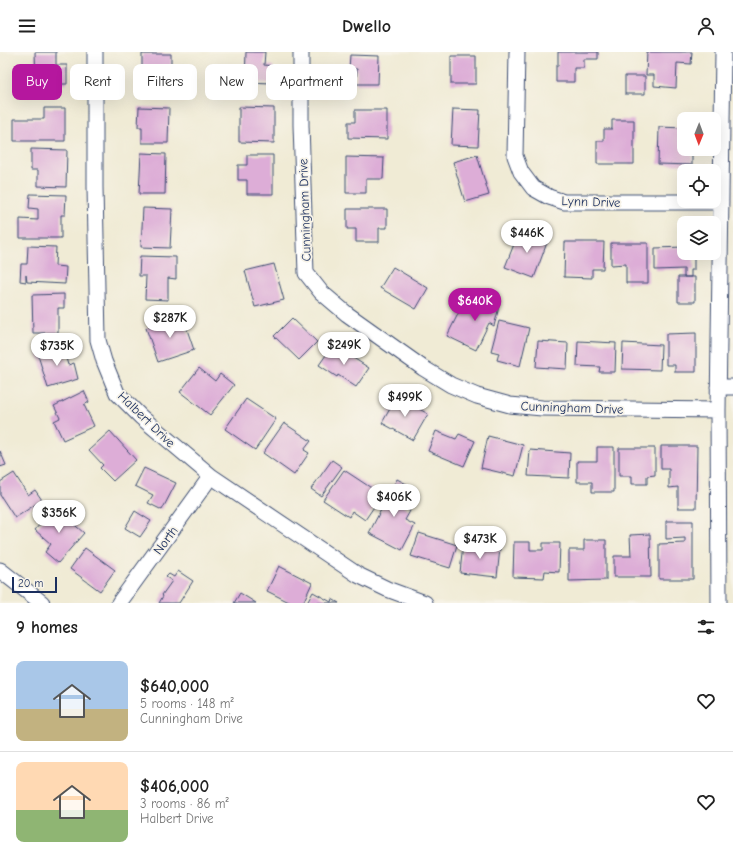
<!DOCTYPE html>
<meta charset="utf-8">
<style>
:root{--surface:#fff;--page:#f6f6f6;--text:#222;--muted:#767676;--line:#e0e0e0;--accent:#b5179e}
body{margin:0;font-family:"Comic Neue",sans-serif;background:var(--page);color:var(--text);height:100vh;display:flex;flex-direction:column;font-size:15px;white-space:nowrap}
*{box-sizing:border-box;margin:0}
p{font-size:13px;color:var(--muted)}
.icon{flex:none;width:22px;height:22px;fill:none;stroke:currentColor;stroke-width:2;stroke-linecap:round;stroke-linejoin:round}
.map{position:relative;height:551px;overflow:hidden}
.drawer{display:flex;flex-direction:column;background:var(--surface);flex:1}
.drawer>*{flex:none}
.banner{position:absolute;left:12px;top:12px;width:400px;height:36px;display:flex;gap:8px}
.needle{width:26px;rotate:181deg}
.buttons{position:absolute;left:677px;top:60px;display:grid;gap:8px}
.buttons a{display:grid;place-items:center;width:44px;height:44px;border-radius:8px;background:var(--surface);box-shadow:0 4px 16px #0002;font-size:20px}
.scale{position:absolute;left:12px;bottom:10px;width:45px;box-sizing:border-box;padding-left:4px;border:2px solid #1b2f5e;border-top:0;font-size:11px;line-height:14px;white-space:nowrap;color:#1b2f5e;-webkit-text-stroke:3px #f7f3e8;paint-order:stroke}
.price{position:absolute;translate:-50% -34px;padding:0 9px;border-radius:14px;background:#fff;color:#222;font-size:13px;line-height:26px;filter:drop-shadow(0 1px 2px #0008)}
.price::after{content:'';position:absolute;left:50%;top:24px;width:12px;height:9px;margin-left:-6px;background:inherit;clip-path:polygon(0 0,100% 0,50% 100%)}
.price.current{background:var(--accent);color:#fff}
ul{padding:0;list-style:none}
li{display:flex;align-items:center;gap:12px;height:100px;padding:0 16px}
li+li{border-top:1px solid var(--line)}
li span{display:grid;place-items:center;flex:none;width:112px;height:80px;border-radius:8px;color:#555}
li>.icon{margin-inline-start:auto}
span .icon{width:48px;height:48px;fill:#fffc;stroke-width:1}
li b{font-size:17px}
h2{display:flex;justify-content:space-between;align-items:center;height:48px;padding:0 16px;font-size:17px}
.chip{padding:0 14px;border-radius:8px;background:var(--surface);box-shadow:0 4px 16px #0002;font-size:14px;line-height:36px}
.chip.current{background:var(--accent);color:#fff}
header{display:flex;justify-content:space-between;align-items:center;height:52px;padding:0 16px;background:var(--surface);font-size:18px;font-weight:700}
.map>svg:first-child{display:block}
.building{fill:#ddadd7}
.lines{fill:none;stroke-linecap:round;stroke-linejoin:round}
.minor-casing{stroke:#3b4b70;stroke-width:17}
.minor{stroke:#fff;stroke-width:15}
.labels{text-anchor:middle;stroke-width:3.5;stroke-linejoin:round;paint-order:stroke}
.street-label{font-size:13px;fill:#1b2f5e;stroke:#f7f3e8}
</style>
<header><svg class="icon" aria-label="menu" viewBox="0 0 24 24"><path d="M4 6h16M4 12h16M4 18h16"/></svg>Dwello<svg class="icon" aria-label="person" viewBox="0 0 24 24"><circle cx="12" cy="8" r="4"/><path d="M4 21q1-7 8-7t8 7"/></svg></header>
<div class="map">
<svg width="733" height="551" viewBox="0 0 733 551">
<rect width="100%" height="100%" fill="#f7f3e8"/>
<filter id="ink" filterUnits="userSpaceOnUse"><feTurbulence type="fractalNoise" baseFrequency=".025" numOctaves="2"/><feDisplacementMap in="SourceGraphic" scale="8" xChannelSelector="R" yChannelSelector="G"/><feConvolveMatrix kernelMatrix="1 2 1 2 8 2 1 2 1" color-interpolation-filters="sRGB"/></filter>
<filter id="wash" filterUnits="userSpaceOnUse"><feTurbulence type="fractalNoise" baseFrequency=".012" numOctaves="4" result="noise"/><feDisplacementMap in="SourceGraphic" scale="16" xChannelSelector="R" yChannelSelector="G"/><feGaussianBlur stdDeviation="0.9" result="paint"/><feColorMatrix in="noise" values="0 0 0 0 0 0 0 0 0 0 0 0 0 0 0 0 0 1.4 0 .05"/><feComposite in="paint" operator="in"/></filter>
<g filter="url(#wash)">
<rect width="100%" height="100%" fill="#f0ebd5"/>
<g id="blocks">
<path class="building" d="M35 0H56V13H67V32H36Z
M246 0H265L264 13 273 14 272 31 245 30Z
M558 0H598V7H584V16H574V30H556V14H558Z
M647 0H692L691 12 677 11 676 36 654 34V23H646Z
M142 2H171V31H150L149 16H142Z
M350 3 379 4 378 32H356L357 17H349Z
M451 4H476V32H451Z
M625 24H645V42H625Z
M139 55 169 56 168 91H142V75H138Z
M239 55 274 56V91L239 90Z
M44 56H65V89H14V67H44Z
M453 57 480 58 478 94 451 93Z
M355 58H387V87L348 86V70H355Z
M612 68H634V112H597V89H604V77H612Z
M659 75 684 76V97H692V113L658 112Z
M31 97 67 98 66 135 38 134V118H31Z
M141 101 166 102 165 142H139Z
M247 103H273V142H247V128H238V113H247Z
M477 103 489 143 465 150 453 110Z
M346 105 384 106 383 127H366V141H346Z
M30 142 66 143 65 163H61V186H20V167L38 168V157L29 156Z
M143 156 172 157 170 196 141 195Z
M347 157H387V176H379V190H356V177H347Z
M520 177 548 188 534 226 505 215Z
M565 190H604L603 217H592V226L564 225Z
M611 191H648V231H626V212L611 213Z
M28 194 56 195 55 214 66 215 65 232 27 230 26 223V230L20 229 21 212H27Z
M684 195V201H694V218H691V225H684V217L655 218V196Z
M140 204 176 205V227L168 226V248L145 247 146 224H139Z
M274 212 284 248 255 255 245 219Z
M393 215 428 236 416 257 380 236Z
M678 225H695V250H678Z
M482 240 499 241 498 259 494 274 489 271 476 298 447 284 461 256 475 262 478 256 481 258Z
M64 242V256H58V281H33L32 243Z
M167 258 168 265 153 267 152 259Z
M182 263 194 298 158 310 146 276Z
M292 266 317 290 299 308 274 284Z
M499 269 529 276 520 314 497 308 499 301 491 299Z
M696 281V320H675V313H666V282Z
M538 289 568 291 567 317 536 315Z
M578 289 616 291 615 320H599L600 315 577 314Z
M623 291 661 293 660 318 622 317Z
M62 292 68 313 74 311 78 327 48 336 37 300Z
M333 293 369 316 356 335 338 323 337 325 319 313Z
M199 316 215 329 220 322 234 333 210 363 180 340Z
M84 339 89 350 84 353 94 374 63 388 54 369 60 366 54 354Z
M397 344 428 362 413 388 382 371Z
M246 347 276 367 255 398 225 377Z
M284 371 311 389 304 398 309 401 294 423 263 401Z
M110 379 136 408 113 429 100 416 103 413 89 398Z
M436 379 456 387 459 382 475 389 464 414 428 399Z
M488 384 523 393 515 424 481 416Z
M661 394H697L696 456H678V435L669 436V417H661Z
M597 395H614V440H592V430H577V409H597Z
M619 396H655V423L647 424V432H632V424H619Z
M530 398 570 401 569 426 528 424Z
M0 399 6 413 0 415Z
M332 408 342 415 321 444 311 437Z
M144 416 176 431 162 458 148 451 153 443 135 434Z
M344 418 382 443 365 468 352 459 349 465 323 448Z
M14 421 28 443 35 438 42 448 15 466 0 443V430Z
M397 427 412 435 402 454 410 459 405 468 415 473 402 498 369 481Z
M54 455 84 481 58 511 45 500 51 492 35 478Z
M135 459 151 469 140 485 125 476Z
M666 469H693V527H659V492L685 491V486L666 487Z
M419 481 457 493 450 516 411 504Z
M650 482 651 525H614V504H631L630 483Z
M584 488H606V528L569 529V498H584Z
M514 490H530V498H543V491H560L559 520 545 519 544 526 513 525Z
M463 492 500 496 497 525 460 521Z
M85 496 115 518 100 539 70 517Z
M279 514 312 531 303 551H291L267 539Z
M178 519 193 529 179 551H159L163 544 162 543 172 529 166 525 169 522 174 525Z
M313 540 331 550 332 547 339 551H307Z
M240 541 256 551H234Z"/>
</g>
</g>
<g filter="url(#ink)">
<use href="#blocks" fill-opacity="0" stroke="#3b4b70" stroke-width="1"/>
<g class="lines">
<defs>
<path id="minor" d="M95 0V135L98 288 104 309 117 341 141 365 211 424 358 523 387 537 425 551
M301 0V73L306 221 321 240 347 262 423 316 451 333 477 344 510 353 542 356 718 358
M517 0 515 104 521 120 533 136 549 145 564 150H721
M718 335H733
M0 518 42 551
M119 551 211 424
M719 551 718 358 723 0"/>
</defs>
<use href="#minor" class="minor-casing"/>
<use href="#minor" class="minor"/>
</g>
</g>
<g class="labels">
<g class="street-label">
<text transform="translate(591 149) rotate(2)" y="5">Lynn Drive</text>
<text transform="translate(304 158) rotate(-92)" y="5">Cunningham Drive</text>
<text transform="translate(572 355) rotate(2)" y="5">Cunningham Drive</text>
<text transform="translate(147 367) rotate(44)" y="5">Halbert Drive</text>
<text transform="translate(165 488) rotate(-54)" y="5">North</text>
</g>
</g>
</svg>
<div class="buttons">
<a><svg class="needle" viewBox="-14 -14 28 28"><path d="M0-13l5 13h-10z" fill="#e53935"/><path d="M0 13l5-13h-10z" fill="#767676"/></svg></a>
<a><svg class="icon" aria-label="locate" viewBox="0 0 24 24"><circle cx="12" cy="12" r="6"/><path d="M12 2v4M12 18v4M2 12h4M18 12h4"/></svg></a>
<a><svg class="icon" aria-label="layers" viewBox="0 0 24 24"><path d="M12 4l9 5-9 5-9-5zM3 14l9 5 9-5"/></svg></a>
</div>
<div class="scale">20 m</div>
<b class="price" style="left:527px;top:202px">$446K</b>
<b class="price current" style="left:475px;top:270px">$640K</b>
<b class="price" style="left:170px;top:287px">$287K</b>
<b class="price" style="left:344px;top:314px">$249K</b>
<b class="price" style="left:57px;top:315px">$735K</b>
<b class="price" style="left:405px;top:366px">$499K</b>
<b class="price" style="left:394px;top:466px">$406K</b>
<b class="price" style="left:59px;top:482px">$356K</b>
<b class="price" style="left:480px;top:508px">$473K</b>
<div class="banner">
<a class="chip current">Buy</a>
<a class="chip">Rent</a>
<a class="chip">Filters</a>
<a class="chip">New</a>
<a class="chip">Apartment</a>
</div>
</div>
<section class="drawer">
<h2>9 homes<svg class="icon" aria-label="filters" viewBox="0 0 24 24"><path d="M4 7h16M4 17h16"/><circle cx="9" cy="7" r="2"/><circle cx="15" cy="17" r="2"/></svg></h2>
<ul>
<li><span style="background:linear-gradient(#a9c7e8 60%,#c2b280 0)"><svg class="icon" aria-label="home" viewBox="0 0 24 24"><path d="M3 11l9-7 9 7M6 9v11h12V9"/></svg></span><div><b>$640,000</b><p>5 rooms · 148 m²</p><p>Cunningham Drive</p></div><svg class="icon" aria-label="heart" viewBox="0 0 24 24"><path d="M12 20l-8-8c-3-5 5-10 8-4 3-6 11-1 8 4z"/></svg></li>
<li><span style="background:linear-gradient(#ffd9b3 60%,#8fb573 0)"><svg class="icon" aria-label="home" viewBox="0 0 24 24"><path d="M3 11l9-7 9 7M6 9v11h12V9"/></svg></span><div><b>$406,000</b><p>3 rooms · 86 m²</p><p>Halbert Drive</p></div><svg class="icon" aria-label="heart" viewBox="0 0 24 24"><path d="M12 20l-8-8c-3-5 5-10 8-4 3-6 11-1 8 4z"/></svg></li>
</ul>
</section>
